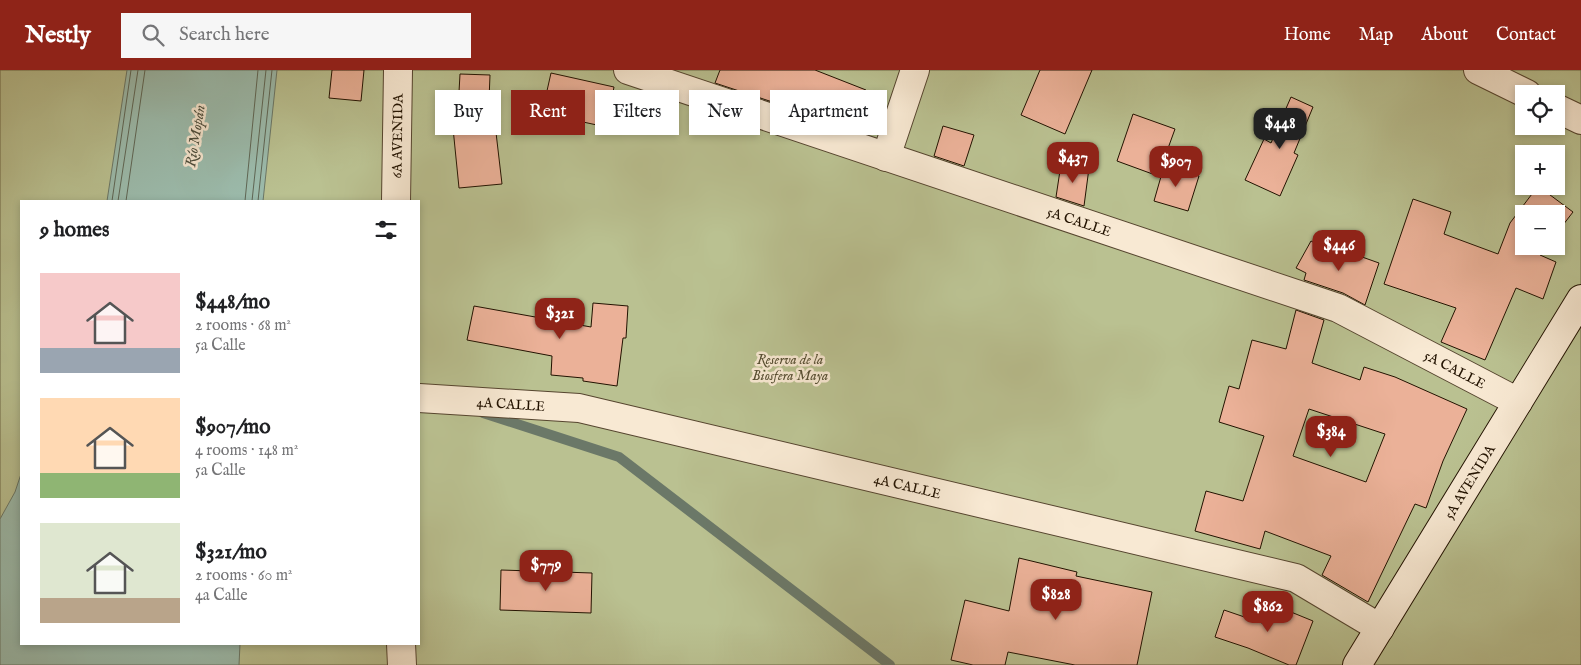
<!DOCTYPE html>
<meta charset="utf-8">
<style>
:root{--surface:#fff;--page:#f6f6f6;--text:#202124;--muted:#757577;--accent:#8f2418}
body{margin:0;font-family:"IM FELL English",serif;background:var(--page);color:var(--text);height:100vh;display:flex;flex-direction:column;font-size:19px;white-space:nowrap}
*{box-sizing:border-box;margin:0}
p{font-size:16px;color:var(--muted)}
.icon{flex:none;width:28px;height:28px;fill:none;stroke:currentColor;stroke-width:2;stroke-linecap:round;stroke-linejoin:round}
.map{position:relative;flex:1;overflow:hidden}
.sheet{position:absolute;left:20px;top:130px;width:400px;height:445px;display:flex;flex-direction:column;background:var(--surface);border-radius:0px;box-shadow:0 2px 8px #0003}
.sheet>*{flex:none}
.top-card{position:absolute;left:435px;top:20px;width:475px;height:45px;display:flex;gap:10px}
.controls{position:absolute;left:1515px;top:15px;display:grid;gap:10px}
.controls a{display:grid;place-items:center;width:50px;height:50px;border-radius:0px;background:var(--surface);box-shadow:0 2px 8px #0003;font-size:25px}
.price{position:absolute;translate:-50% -42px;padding:0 11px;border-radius:10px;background:var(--accent);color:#fff;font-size:16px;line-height:32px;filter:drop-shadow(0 1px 2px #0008)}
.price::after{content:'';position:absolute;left:50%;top:30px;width:15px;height:11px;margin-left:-8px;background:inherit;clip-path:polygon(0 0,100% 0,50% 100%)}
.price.on{background:#222;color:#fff}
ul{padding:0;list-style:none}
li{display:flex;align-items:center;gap:15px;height:125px;padding:0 20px}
li span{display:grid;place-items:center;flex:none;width:140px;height:100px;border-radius:0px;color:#555}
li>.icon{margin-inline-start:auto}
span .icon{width:60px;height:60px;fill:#fffc;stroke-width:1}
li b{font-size:21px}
h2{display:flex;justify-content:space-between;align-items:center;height:60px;padding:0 20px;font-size:21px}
.chip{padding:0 18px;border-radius:0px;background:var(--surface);box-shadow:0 2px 8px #0003;font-size:18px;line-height:45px}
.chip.on{background:var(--accent);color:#fff}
header{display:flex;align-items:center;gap:30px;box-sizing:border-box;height:70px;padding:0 25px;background:var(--accent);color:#fff}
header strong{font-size:24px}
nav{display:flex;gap:28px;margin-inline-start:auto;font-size:18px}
.search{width:350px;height:45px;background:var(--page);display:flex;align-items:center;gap:12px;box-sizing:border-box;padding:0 18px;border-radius:0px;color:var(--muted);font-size:19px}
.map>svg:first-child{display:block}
.green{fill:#bac191;stroke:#6e6a48;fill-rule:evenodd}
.water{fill:#9cbcad;stroke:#6b7868}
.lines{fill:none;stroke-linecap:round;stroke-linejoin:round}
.shore{stroke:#5f6756;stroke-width:1}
.stream{stroke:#6b7868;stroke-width:10}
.building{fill:#ebb198;stroke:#221200;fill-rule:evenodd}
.street-casing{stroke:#56452f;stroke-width:30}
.secondary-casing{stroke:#221200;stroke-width:30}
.street{stroke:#f8e9d3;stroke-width:28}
.secondary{stroke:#f8e9d3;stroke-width:28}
.labels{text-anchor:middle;stroke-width:5;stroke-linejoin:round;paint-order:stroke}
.street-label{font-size:14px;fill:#221200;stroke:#f8e9d3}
.park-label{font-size:14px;font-style:italic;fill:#574f33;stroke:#f8e9d3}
.water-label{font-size:15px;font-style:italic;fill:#4d4e3d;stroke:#f8e9d3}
</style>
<header>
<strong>Nestly</strong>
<div class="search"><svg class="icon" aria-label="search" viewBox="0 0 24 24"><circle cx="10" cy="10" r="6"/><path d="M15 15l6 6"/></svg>Search here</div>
<nav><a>Home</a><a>Map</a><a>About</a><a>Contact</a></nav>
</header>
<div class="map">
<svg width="1581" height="595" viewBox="0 0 1581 595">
<rect width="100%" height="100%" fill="#f4ddbb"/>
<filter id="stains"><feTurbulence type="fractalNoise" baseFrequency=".004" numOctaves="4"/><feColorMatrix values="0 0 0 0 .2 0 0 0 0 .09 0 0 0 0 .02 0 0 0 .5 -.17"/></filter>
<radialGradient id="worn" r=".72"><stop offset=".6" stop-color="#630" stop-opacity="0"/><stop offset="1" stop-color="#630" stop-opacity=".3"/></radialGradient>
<path class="green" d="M0 0H1581V595H0ZM1524 24H1556V56H1524ZM1524 84H1556V116H1524ZM21 131H419V574H21ZM1524 144H1556V176H1524Z"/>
<path class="water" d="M127 0H277L263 131H107Z
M21 404V574H240L239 595H0V449L15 422Z"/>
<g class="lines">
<path class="shore" d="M112 131 131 0
M118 131 138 0
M126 131 145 0
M245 131 258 0
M252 131 266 0
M258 131 272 0"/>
<path class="stream" d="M483 343 619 387 890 595"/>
</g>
<path class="building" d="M332 0H364L361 31 329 28Z
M720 0H815L866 20 851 58 715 13Z
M1040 0H1092L1065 64 1021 45Z
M551 3 614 17 606 57 542 43Z
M460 4 490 5 488 55 495 54 502 114 459 118 453 58H457Z
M1291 27 1313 37 1294 83 1298 85 1280 126 1245 110 1264 69 1271 73Z
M1133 44 1175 59 1158 106 1117 91Z
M943 56 974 65 964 96 934 86Z
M1061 94 1089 98 1084 136 1056 127Z
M1164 96 1199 106 1188 141 1154 131Z
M1538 116 1573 142 1556 164V144H1524V176H1547L1540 185 1556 192 1543 229 1516 218 1485 290 1441 272 1456 238 1384 214 1413 129 1451 142 1444 164 1498 184 1510 153Z
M1311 171 1345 189 1348 182 1379 193 1365 235 1343 223 1304 210 1306 203 1296 198Z
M593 233 628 236 626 268H623L617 316 583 311V308L551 305 552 286 467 270 474 236 591 257Z
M1296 240 1324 250 1312 293 1360 310 1364 297 1395 307 1467 339 1443 391 1426 438 1415 434 1368 532 1322 505 1331 486 1265 461 1260 479 1195 461 1206 421 1243 431 1264 366 1219 352 1229 316 1239 319 1252 270 1286 279ZM1309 339 1385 364 1366 412 1293 386Z
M1019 488 1077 502 1076 506 1152 522 1137 595H1075L1008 582 1005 595H973L951 590 965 530 1009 541Z
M501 500 592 503 591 543 500 540Z
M1269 533 1313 551 1296 595H1289L1248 578 1215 567 1224 540 1262 553Z"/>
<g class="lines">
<defs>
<g id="street">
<path id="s1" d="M628 0 1338 238 1518 332"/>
<path d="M1478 0 1527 24"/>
<path d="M1556 38 1581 50"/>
<path d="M886 87 915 0"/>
<path id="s2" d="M396 131 398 0"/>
<path id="s3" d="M419 328 579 338 1296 508 1380 558"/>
<path d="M401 574 402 595"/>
</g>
<g id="secondary">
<path id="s4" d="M1357 595 1581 229"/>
</g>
</defs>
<use href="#street" class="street-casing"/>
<use href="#secondary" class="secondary-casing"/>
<use href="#street" class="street"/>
<use href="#secondary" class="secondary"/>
</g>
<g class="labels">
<g class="street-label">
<text dy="5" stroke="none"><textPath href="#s2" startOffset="65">6A AVENIDA</textPath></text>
<text dy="5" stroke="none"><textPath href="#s1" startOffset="476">5A CALLE</textPath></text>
<text dy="5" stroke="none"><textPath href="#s1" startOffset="881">5A CALLE</textPath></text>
<text dy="5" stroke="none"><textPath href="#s3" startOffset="92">4A CALLE</textPath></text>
<text dy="5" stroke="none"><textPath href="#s4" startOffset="215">5A AVENIDA</textPath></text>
<text dy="5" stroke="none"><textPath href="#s3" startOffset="498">4A CALLE</textPath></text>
</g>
<g class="park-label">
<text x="790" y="294">Reserva de la<tspan x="790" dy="16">Biosfera Maya</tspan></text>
</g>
<g class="water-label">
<text transform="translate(195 66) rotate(-81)" y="5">Río Mopán</text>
</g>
</g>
<rect width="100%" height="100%" filter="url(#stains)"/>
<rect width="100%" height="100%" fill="url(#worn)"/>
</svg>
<div class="controls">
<a><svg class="icon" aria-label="locate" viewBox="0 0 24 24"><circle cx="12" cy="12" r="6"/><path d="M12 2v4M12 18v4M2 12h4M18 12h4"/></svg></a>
<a>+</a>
<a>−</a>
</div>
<b class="price on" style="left:1280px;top:80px">$448</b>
<b class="price" style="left:1073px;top:114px">$437</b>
<b class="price" style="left:1176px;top:118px">$907</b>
<b class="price" style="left:1339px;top:202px">$446</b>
<b class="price" style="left:560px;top:270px">$321</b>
<b class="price" style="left:1331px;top:388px">$384</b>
<b class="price" style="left:546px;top:522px">$779</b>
<b class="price" style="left:1056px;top:551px">$828</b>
<b class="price" style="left:1268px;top:563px">$862</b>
<div class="top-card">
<a class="chip">Buy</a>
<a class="chip on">Rent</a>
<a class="chip">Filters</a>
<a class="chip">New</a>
<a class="chip">Apartment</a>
</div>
<section class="sheet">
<h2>9 homes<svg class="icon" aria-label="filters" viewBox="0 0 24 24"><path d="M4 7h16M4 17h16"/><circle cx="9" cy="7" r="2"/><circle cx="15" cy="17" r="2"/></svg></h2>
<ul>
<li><span style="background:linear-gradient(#f6c9c9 75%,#9aa5b1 0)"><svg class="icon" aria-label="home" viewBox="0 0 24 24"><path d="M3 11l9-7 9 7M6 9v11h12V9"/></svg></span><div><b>$448/mo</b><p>2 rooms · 68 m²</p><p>5a Calle</p></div></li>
<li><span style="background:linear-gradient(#ffd9b3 75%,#8fb573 0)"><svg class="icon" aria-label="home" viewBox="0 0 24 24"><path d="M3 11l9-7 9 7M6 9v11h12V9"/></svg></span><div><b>$907/mo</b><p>4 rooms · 148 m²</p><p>5a Calle</p></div></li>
<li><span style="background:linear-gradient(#dfe7d0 75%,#b9a48a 0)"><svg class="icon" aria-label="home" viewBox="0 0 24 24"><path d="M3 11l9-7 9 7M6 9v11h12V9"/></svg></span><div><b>$321/mo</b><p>2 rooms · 60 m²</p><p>4a Calle</p></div></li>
</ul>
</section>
</div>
